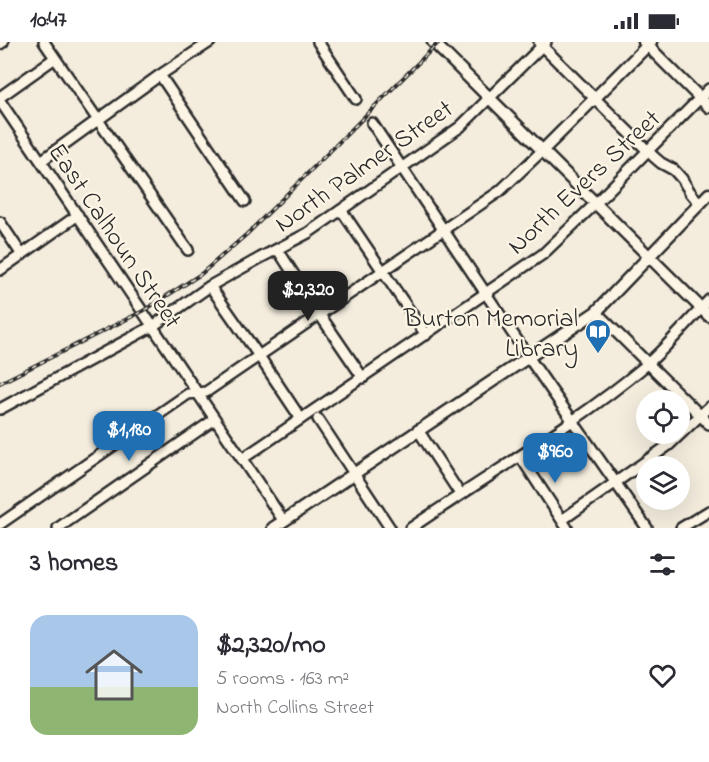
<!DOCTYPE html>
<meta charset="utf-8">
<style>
:root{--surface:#fff;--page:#f2f2f3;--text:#2b2b33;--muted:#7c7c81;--line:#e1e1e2;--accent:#1f6fb2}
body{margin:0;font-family:"Indie Flower",sans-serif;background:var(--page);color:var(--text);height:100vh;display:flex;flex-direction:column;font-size:22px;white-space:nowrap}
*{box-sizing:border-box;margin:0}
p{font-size:20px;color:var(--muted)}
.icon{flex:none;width:33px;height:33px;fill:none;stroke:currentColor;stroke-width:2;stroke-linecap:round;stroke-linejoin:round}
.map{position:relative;height:486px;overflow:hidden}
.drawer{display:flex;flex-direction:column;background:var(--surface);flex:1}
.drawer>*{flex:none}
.fabs{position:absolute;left:636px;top:348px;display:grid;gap:12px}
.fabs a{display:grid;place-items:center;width:54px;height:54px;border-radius:50%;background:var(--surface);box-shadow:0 6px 24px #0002;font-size:30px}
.price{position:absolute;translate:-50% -51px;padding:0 14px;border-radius:12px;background:var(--accent);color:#fff;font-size:20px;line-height:39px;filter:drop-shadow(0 2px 3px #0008)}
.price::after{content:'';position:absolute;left:50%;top:36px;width:18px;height:14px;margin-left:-9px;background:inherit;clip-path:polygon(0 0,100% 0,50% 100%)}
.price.on{background:#222;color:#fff}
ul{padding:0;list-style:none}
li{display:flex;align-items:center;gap:18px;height:150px;padding:0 30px}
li+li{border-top:2px solid var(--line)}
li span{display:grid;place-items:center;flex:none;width:168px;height:120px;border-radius:18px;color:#555}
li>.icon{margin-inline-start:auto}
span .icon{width:72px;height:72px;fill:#fffc;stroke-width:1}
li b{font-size:26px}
h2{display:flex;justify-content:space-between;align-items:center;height:72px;padding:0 30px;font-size:26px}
.status{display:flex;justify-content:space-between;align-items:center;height:42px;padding:0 30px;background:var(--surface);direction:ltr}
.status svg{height:16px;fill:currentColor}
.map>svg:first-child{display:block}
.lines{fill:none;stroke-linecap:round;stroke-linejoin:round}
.minor-casing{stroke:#2b2b2b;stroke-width:14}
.major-casing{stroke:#2b2b2b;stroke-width:15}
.minor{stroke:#fcf5e5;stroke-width:9}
.major{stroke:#fcf5e5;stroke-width:10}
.rail-casing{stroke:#2b2b2b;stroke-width:4}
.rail{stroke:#fcf5e5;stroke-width:1.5;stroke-dasharray:4.5;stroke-linecap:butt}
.labels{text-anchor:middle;stroke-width:4.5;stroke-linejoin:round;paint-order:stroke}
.street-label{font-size:26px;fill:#2b2b2b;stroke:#fcf5e5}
.poi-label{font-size:26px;fill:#2b2b2b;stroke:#fcf5e5;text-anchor:end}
</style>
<div class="status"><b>10:47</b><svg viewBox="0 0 49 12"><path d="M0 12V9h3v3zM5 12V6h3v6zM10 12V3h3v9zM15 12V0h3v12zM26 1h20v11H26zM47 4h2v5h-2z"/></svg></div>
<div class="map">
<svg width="709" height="486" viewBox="0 0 709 486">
<rect width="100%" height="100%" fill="#f4edde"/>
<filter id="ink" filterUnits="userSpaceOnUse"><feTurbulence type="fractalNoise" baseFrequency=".0167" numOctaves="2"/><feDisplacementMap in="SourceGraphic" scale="12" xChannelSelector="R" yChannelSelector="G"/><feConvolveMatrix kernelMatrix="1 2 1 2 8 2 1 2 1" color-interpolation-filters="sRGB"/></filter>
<g filter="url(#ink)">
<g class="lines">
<defs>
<path id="minor" d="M44 0 188 208
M318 0 356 57
M539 1 654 115 661 121 674 128 682 137 690 150 700 162
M0 2 3 0
M160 33 245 159
M0 55 55 16
M0 59C95 198 189 339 283 478
M372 81 531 319 647 486
M41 119 160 33 210 0
M342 169 426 293
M0 180 22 213
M278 208 320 273 363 336
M0 228 78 173
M210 244 259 314 301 377
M596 270 709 382
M0 367 153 284 210 244 260 216 308 191 460 85 546 0
M318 377 390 486
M418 388 460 452
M520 414 567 486
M242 417 543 212 595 162 709 47
M562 478 669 403 709 365
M0 482 188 352 206 350 500 149 542 109
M58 486 215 377
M411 486C489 432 572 385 645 324 668 304 688 280 709 258
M681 486 709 469"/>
<path id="major" d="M433 0 709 274
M644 0 709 65
M542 109 651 0
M273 486 596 270 709 152"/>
</defs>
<use href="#minor" class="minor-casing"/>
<use href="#major" class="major-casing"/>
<use href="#minor" class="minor"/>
<use href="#major" class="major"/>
<defs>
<path id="rail" d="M0 341 143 269 201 232 247 192 439 0"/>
</defs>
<use href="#rail" class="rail-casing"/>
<use href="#rail" class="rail"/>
</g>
</g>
<defs>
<symbol id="library-pin" viewBox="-11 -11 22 30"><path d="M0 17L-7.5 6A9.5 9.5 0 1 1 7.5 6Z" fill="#1f6fb2" stroke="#fcf5e5"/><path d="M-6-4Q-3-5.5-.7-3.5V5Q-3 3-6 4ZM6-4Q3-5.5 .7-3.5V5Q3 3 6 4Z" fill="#fff"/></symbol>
</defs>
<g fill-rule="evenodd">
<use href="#library-pin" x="583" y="275" width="30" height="40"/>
</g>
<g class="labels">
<g class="street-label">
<text transform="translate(363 123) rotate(-35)" y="9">North Palmer Street</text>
<text transform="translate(583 139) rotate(-43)" y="9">North Evers Street</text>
<text transform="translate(116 193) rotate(56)" y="9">East Calhoun Street</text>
</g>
<g class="poi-label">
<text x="578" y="284">Burton Memorial<tspan x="578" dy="30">Library</tspan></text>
</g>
</g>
</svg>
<div class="fabs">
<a><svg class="icon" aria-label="locate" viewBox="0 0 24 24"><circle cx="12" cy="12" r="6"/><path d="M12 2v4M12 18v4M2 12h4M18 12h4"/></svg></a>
<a><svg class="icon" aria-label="layers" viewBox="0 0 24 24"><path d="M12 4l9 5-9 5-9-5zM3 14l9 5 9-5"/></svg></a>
</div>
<b class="price on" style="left:308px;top:280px">$2,320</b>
<b class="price" style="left:129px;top:420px">$1,180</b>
<b class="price" style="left:555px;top:442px">$960</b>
</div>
<section class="drawer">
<h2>3 homes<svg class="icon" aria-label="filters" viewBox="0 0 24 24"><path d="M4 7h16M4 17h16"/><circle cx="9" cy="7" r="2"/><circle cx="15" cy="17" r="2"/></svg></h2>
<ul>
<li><span style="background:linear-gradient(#a9c7e8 60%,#8fb573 0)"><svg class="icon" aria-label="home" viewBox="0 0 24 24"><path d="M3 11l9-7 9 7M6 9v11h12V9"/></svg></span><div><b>$2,320/mo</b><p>5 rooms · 163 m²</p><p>North Collins Street</p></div><svg class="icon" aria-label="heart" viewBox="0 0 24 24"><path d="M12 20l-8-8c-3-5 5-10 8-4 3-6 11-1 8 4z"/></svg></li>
</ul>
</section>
